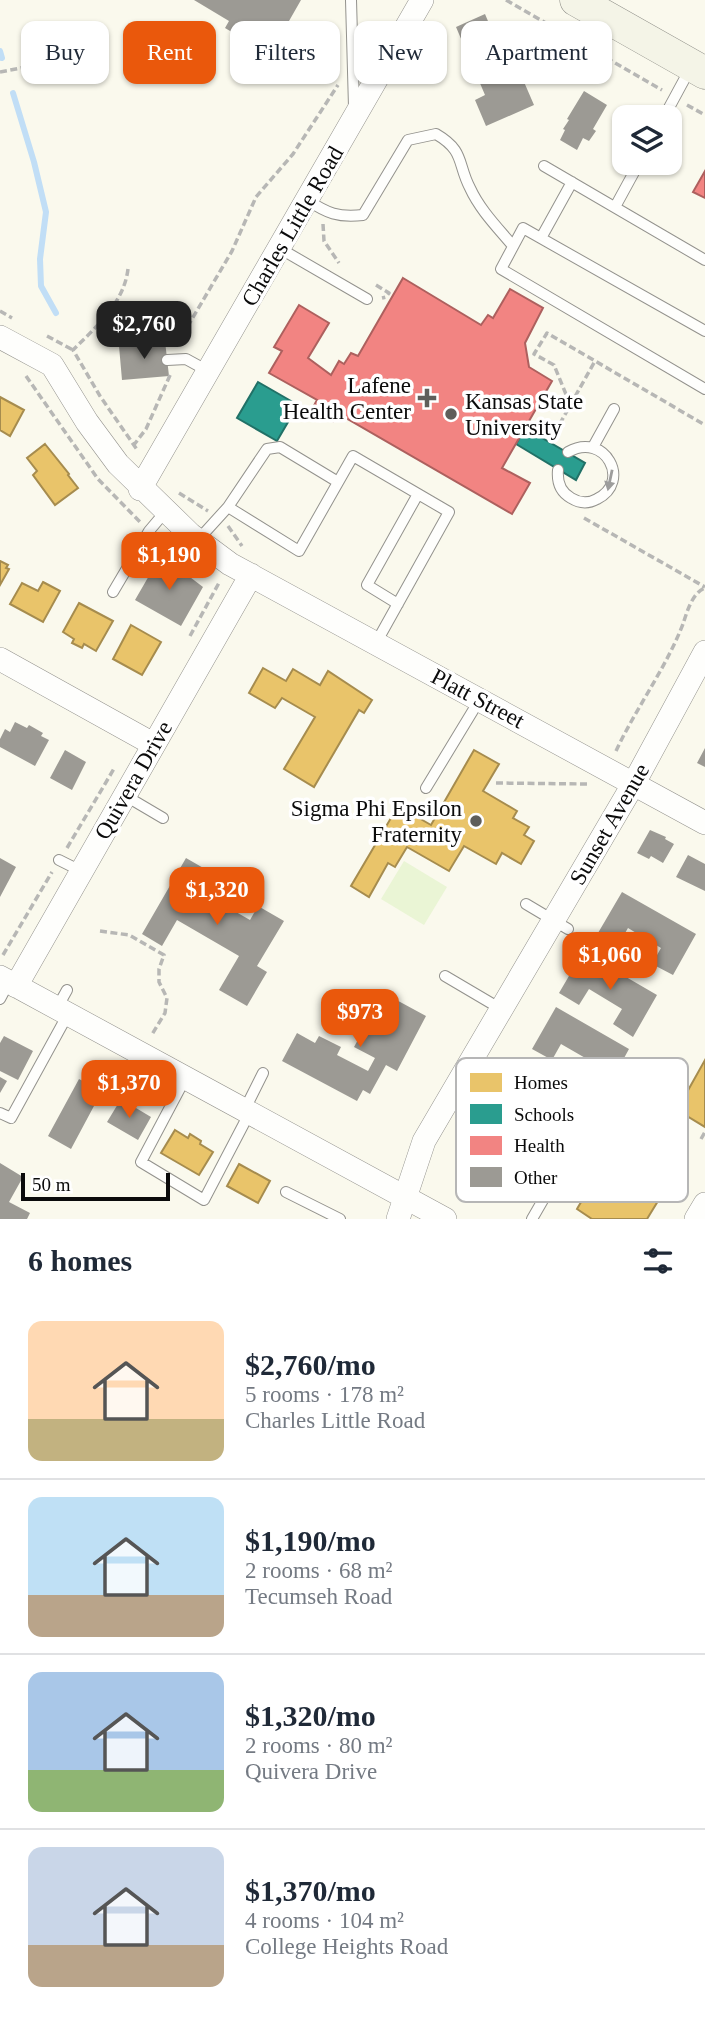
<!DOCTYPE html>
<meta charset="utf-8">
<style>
:root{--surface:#fff;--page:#f2f2f3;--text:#1f2937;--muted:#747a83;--line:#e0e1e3;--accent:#ea580c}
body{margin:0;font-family:Georgia,serif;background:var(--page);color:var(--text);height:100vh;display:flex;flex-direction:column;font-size:26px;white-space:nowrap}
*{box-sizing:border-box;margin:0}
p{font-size:23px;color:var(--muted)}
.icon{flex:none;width:38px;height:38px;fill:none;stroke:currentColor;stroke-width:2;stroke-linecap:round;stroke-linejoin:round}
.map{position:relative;height:1219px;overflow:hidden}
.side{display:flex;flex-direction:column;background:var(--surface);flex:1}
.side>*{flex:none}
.top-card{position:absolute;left:21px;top:21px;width:663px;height:63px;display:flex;gap:14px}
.controls{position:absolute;left:612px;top:105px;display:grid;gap:14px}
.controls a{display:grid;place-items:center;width:70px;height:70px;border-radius:14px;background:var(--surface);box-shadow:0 2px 5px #0004;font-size:35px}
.scale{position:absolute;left:21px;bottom:18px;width:149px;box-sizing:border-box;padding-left:7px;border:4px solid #0b0b0b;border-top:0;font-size:19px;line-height:24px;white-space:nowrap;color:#0b0b0b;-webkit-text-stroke:5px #fff;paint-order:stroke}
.price{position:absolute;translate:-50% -60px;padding:0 16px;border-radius:14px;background:var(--accent);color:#fff;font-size:23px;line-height:46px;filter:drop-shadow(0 2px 4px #0008)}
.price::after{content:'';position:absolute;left:50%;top:42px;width:21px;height:16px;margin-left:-10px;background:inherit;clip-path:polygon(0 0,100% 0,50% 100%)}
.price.selected{background:#222;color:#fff}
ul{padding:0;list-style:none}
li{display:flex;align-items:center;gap:21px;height:175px;padding:0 28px}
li+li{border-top:2px solid var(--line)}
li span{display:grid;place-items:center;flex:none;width:196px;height:140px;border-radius:14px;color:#555}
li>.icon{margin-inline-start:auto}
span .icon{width:84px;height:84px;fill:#fffc;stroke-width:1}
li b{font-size:30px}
h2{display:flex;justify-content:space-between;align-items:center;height:84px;padding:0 28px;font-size:30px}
.chip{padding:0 24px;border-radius:14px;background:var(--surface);box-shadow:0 2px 5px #0004;font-size:24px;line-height:63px}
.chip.selected{background:var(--accent);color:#fff}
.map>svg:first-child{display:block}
.pitch{fill:#eaf5d5}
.homes{fill:#e9c46a;stroke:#a68c4e;stroke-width:2}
.schools{fill:#2a9d8f;stroke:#217167;stroke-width:2}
.health{fill:#f28482;stroke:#ad605e;stroke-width:2}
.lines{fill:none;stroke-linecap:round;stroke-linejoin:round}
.stream{stroke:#c1def6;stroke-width:6}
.building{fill:#9c9a94}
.lane-casing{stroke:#93928d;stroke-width:12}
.street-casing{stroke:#93928d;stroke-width:24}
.secondary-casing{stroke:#898983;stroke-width:33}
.path{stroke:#b7b7b5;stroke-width:3.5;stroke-dasharray:7 3.5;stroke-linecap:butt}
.lane{stroke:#fefefc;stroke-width:10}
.street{stroke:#fefefc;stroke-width:23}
.secondary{stroke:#f4f4e7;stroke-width:32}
.oneway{fill:#9d9d9c}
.poi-dot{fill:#5f5e5a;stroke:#fff;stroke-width:2.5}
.labels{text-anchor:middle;stroke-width:7;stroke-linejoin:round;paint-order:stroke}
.street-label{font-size:23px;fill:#0b0b0b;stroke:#fff}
.poi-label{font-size:23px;fill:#0b0b0b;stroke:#fff;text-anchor:end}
.key{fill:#fff;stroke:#b6b6b6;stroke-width:2}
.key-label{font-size:19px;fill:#0b0b0b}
</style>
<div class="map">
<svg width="705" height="1219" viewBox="0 0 705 1219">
<rect width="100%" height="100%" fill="#faf9ed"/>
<path class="pitch" d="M404 861 447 887 424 925 381 899Z"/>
<path class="homes" d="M0 397 24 410 10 436 0 430Z
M45 444 69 474 68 475 78 488 55 505 33 475 37 471 27 458Z
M0 561 8 565 6 568 9 569 0 585Z
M43 582 60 591 43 622 10 604 22 583 38 591Z
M79 603 113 621 96 651 84 644 82 648 72 643 74 639 63 632Z
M131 625 161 642 142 675 113 659Z
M263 668 286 681 293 669 320 685 328 671 372 700 364 713 359 710 314 787 284 769 315 717 282 698 275 708 249 693Z
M474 750 499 764 483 791 517 811 513 818 529 827 524 835 534 841 521 864 502 853 496 864 464 846 449 871 407 847 395 867 388 863 369 897 351 886 398 806 431 825Z
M705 1060V1127L677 1110Z
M175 1130 188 1138 190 1134 201 1141 200 1144 213 1152 199 1175 161 1153Z
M239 1164 270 1181 258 1203 227 1186Z
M601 1168 616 1177 618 1174 658 1201 647 1219H592L577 1209Z"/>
<path class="schools" d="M258 382 298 405 277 441 237 418Z
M525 428 585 463 576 480 516 444Z"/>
<path class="health" d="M705 171V198L693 192Z
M403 278 481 325 488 315 493 318 510 289 543 308 525 343 529 367 552 381 502 468 530 483 512 514 337 413 333 421 312 409 317 400 269 373 282 351 274 347 299 305 329 323 308 358 331 375 339 361 344 364 351 353 358 356Z"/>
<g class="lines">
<path class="stream" d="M0 51 2 58
M13 93 34 162 46 212 40 259 41 286 56 313"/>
</g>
<path class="building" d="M194 0H301L289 21 297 26 278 59 225 28 229 21Z
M485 14 509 71 518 68 534 105 486 126 475 100 485 95 456 27Z
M584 91 607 105 593 129 596 131 589 141 583 138 577 150 560 140 565 130 563 129 569 120 567 119Z
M165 341 169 376 122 380 119 346Z
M161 555 203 587 181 626 135 600Z
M15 722 27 728 29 725 43 733 41 736 49 740 35 766 0 747V739L5 729 10 732Z
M705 748V767L697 763Z
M65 750 86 762 72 790 50 778Z
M650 830 666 837 665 839 674 844 663 863 651 856 649 859 637 853Z
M688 855 705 864V891L676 877Z
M0 858 16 867 0 897Z
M186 858 219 877 208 896 250 920 258 906 284 921 257 966 267 972 247 1006 219 990 239 956 177 920 162 946 142 934Z
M622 892 696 934 673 975 652 964 661 948 628 928 618 945 598 933Z
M583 952 657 995 633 1037 613 1024 622 1009 589 989 579 1005 559 993Z
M378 990 426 1016 397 1071 386 1065 370 1094 363 1090 357 1101 282 1061 297 1033 315 1043 319 1036 341 1047 337 1055 368 1071 375 1058 354 1047 370 1018 365 1015Z
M556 1007 629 1049 606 1091 585 1079 594 1063 561 1044 552 1060 532 1049Z
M4 1036 33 1051 18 1080 0 1071V1043Z
M0 1077 7 1081 0 1093Z
M79 1079 102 1091 71 1149 48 1136Z
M121 1099 151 1117 138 1140 107 1122Z
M0 1163 23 1177 9 1202 30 1213 27 1219H0Z"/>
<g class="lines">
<defs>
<path id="lane" d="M351 0 354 107
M664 117 691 67
M544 166 705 260
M307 200C327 213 338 218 363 215L408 140 436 134C465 151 457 163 470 188 480 210 498 228 513 246
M615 207 639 163
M541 238 572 182
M279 248 367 299
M705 331 523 228 501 269 705 389
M167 360 186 359 208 371
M593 447 614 409
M558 470C557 481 560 492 571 498 579 503 588 504 597 499 632 482 605 431 568 452
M228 507 299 551 353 456 449 512 376 643
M198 540 228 507 267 449 280 447 338 482
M113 592 149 531 165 512
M398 604 367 585 418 494
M426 788 480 699
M124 795 163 818
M59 860 81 871
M526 904 568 929
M445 976 501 1009
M0 999 9 982
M57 1008 67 990
M186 1077 141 1162 204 1200 250 1112
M245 1109 263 1073
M0 1113 11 1118 68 1014
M286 1192 340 1219
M532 1219 591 1117"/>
<path id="street" d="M0 337 52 365 87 422 118 464 191 535 230 564 705 823
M140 489 422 0
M0 659 153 744
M0 977 445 1219
M16 986 251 575
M398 1219 424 1141 634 783 705 652
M696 1219 705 1204"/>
<path id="secondary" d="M576 0 705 73"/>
</defs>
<use href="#lane" class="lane-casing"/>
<use href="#street" class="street-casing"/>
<use href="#secondary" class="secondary-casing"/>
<path class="path" d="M506 0 662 90
M0 72 31 66 42 67 70 82
M687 105 705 115
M323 224 324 241 339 263
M128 269C124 303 96 327 73 350L100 396 138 451
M376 285 389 293 386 297 382 298
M0 311 12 318
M47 336 73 350
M180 346 182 336 232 251 256 197 293 154 338 85
M26 376 98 479 140 522
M570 404 554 365 534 354 547 333 705 425
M551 443 553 436 595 361
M133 446 146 429 171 373
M179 493 208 511
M584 518 705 587
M228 526 242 546
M190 636 220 581
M616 751C636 708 666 668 683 624 687 612 692 593 705 588
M496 783 588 784
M67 848 115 767
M100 931 129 935 164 955 159 969V982L167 998 165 1013 151 1036
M3 955 52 872
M701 1139 705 1132"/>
<use href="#lane" class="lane"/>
<use href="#street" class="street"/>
<use href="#secondary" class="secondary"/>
</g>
<defs><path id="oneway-solid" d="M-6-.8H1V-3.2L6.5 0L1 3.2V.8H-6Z" transform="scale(1.75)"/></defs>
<use class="oneway" href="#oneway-solid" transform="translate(610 480) rotate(102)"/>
<g class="poi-dot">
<path d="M423.5 387.5h7v7h7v7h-7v7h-7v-7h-7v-7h7z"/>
<circle cx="451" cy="414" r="7"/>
<circle cx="476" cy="821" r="7"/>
</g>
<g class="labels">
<g class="street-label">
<text transform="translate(292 226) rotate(-60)" y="8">Charles Little Road</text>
<text transform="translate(478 698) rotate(28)" y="8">Platt Street</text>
<text transform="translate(133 780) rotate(-60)" y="8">Quivera Drive</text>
<text transform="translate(609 824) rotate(-60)" y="8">Sunset Avenue</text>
</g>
<g class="poi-label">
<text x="411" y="393">Lafene<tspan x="411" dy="26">Health Center</tspan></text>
<text x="465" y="409" text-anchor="start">Kansas State<tspan x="465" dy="26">University</tspan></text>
<text x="462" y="816">Sigma Phi Epsilon<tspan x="462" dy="26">Fraternity</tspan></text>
</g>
</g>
<rect x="456" y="1058" width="232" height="144" rx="10" class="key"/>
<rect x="470" y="1073" width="32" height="19" fill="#e9c46a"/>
<rect x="470" y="1104" width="32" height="20" fill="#2a9d8f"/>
<rect x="470" y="1136" width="32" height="19" fill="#f28482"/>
<rect x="470" y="1167" width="32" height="20" fill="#9c9a94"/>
<g class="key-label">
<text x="514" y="1089">Homes</text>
<text x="514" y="1121">Schools</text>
<text x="514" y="1152">Health</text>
<text x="514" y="1184">Other</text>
</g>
</svg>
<div class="controls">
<a><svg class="icon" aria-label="layers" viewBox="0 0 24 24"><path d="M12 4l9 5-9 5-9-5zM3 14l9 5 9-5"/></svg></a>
</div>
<div class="scale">50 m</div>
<b class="price selected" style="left:144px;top:361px">$2,760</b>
<b class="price" style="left:169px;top:592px">$1,190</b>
<b class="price" style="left:217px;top:927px">$1,320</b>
<b class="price" style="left:610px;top:992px">$1,060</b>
<b class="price" style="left:360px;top:1049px">$973</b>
<b class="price" style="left:129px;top:1120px">$1,370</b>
<div class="top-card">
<a class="chip">Buy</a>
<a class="chip selected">Rent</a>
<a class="chip">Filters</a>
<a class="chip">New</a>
<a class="chip">Apartment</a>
</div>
</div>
<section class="side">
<h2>6 homes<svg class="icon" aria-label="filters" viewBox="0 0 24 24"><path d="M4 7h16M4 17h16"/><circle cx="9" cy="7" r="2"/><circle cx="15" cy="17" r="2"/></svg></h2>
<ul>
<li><span style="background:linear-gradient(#ffd9b3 70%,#c2b280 0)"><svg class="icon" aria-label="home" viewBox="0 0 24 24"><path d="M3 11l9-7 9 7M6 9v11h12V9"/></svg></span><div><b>$2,760/mo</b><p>5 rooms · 178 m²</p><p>Charles Little Road</p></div></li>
<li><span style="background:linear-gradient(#bfe0f5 70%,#b9a48a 0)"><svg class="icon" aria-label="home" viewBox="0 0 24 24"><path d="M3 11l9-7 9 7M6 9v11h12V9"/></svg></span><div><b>$1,190/mo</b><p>2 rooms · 68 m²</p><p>Tecumseh Road</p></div></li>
<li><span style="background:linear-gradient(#a9c7e8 70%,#8fb573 0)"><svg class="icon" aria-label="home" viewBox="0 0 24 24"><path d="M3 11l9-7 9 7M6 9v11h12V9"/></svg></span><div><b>$1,320/mo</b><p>2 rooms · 80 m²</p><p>Quivera Drive</p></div></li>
<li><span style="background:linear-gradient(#c9d6e8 70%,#b9a48a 0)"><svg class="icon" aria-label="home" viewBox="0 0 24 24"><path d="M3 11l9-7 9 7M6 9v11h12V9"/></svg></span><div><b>$1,370/mo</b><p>4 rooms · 104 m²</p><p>College Heights Road</p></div></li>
</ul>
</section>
